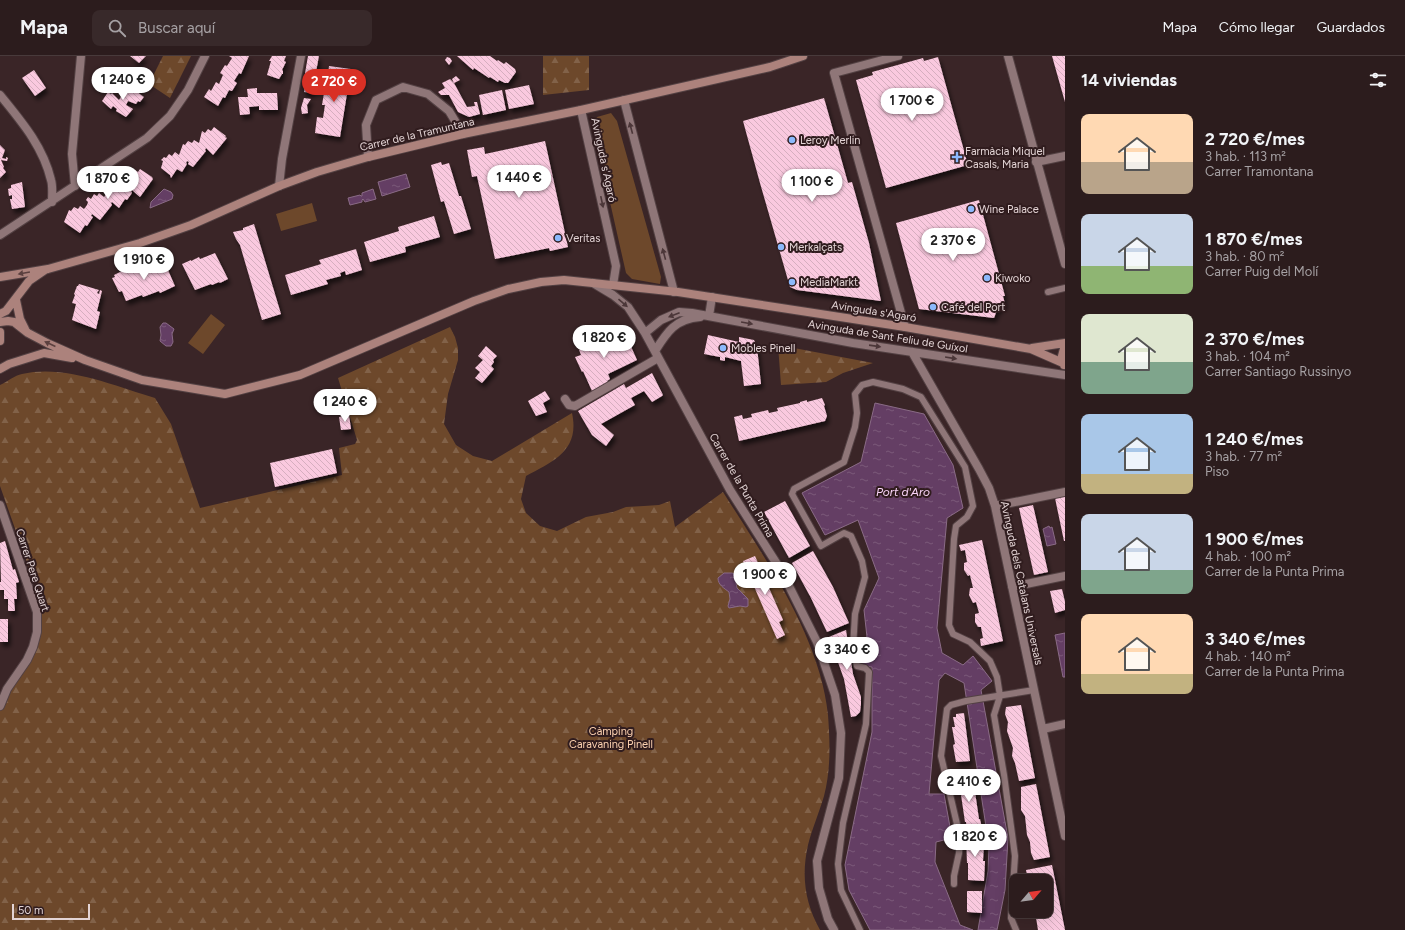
<!DOCTYPE html>
<html lang="es">
<meta charset="utf-8">
<style>
:root{--surface:#2c1c1d;--page:#38292a;--text:#f1f3f6;--muted:#a6a1a4;--line:#483a3b;--accent:#d93025}
body{margin:0;font-family:Figtree,sans-serif;background:var(--page);color:var(--text);height:100vh;display:flex;flex-direction:column;font-size:15px;white-space:nowrap}
*{box-sizing:border-box;margin:0}
p{font-size:13px;color:var(--muted)}
.icon{flex:none;width:22px;height:22px;fill:none;stroke:currentColor;stroke-width:2;stroke-linecap:round;stroke-linejoin:round}
.map{position:relative;flex:1;overflow:hidden}
.panel{display:flex;flex-direction:column;background:var(--surface);width:340px}
.panel>*{flex:none}
.needle{width:26px;rotate:62deg}
.tools{position:absolute;left:1009px;top:818px;display:grid;gap:8px}
.tools a{display:grid;place-items:center;width:44px;height:44px;border-radius:8px;background:var(--surface);box-shadow:0 4px 16px #0002,0 0 0 1px var(--line);font-size:20px}
.scale{position:absolute;left:12px;bottom:10px;width:78px;box-sizing:border-box;padding-left:4px;border:2px solid #e3d4d5;border-top:0;font-size:11px;line-height:14px;white-space:nowrap;color:#e3d4d5;-webkit-text-stroke:3px #301c1e;paint-order:stroke}
.price{position:absolute;translate:-50% -34px;padding:0 9px;border-radius:14px;background:#fff;color:#222;font-size:13px;line-height:26px;filter:drop-shadow(0 1px 2px #0008)}
.price::after{content:'';position:absolute;left:50%;top:24px;width:12px;height:9px;margin-left:-6px;background:inherit;clip-path:polygon(0 0,100% 0,50% 100%)}
.price.on{background:var(--accent);color:#fff}
ul{padding:0;list-style:none}
li{display:flex;align-items:center;gap:12px;height:100px;padding:0 16px}
li span{display:grid;place-items:center;flex:none;width:112px;height:80px;border-radius:8px;color:#555}
li>.icon{margin-inline-start:auto}
span .icon{width:48px;height:48px;fill:#fffc;stroke-width:1}
li b{font-size:17px}
h2{display:flex;justify-content:space-between;align-items:center;height:48px;padding:0 16px;font-size:17px}
header{display:flex;align-items:center;gap:24px;box-sizing:border-box;height:56px;padding:0 20px;background:var(--surface);border-bottom:1px solid var(--line)}
header strong{font-size:19px}
nav{display:flex;gap:22px;margin-inline-start:auto;font-size:14px}
.search{width:280px;height:36px;background:var(--page);display:flex;align-items:center;gap:10px;box-sizing:border-box;padding:0 14px;border-radius:8px;color:var(--muted);font-size:15px}
main{display:flex;flex:1;min-height:0}
.map>svg:first-child{display:block}
.forest{fill:url(#forest-firs)}
.green{fill:#6d482b}
.water{fill:url(#water-ripples);stroke:#8a6b86}
.building{fill:url(#building-back-hatch);filter:url(#shadow)}
.lines{fill:none;stroke-linecap:round;stroke-linejoin:round}
.lane-casing{stroke:#534143;stroke-width:8}
.street-casing{stroke:#534143;stroke-width:10}
.secondary-casing{stroke:#534143;stroke-width:10}
.lane{stroke:#8f7678;stroke-width:6}
.street{stroke:#8f7678;stroke-width:8}
.secondary{stroke:#ac827c;stroke-width:8}
.oneway{fill:#4c3739}
.oneway2{fill:#5b403f}
.poi-dot{fill:#8cb9fc;stroke:#301c1e;stroke-width:1.5}
.labels{text-anchor:middle;stroke-width:4;stroke-linejoin:round;paint-order:stroke}
.street-label{font-size:11px;fill:#e3d4d5;stroke:#301c1e}
.poi-label{font-size:11px;fill:#e3d4d5;stroke:#301c1e;text-anchor:start}
.park-label{font-size:11px;fill:#fcd1b0;stroke:#301c1e}
.water-label{font-size:12px;font-style:italic;fill:#fbd5fa;stroke:#301c1e}
</style>
<header>
<strong>Mapa</strong>
<div class="search"><svg class="icon" aria-label="search" viewBox="0 0 24 24"><circle cx="10" cy="10" r="6"/><path d="M15 15l6 6"/></svg>Buscar aquí</div>
<nav><a>Mapa</a><a>Cómo llegar</a><a>Guardados</a></nav>
</header>
<main>
<div class="map">
<svg width="1065" height="874" viewBox="0 0 1065 874">
<defs>
<pattern id="forest-firs" width="22" height="20" patternUnits="userSpaceOnUse"><rect width="22" height="20" fill="#6d482b"/><path d="M5 1l3.5 6h-7zM16 11l3.5 6h-7z" fill="#826249"/></pattern>
<pattern id="water-ripples" width="26" height="14" patternUnits="userSpaceOnUse"><rect width="26" height="14" fill="#643e64"/><path d="M2 4q2-2 4 0t4 0M15 11q2-2 4 0t4 0" fill="none" stroke="#7a5979"/></pattern>
<pattern id="building-back-hatch" width="6" height="6" patternUnits="userSpaceOnUse"><rect width="6" height="6" fill="#fac9df"/><path d="M-1 5l2 2M0 0l6 6M5-1l2 2" fill="none" stroke="#d6aebf"/></pattern>
<filter id="shadow"><feDropShadow dx="2.5" dy="4.5" stdDeviation="2" flood-color="#0009"/></filter>
</defs>
<rect width="100%" height="100%" fill="#3a2527"/>
<path class="forest" d="M163 0H191L170 42 149 28Z
M543 0H589V34L543 39Z
M450 271 455 281 458 292V304L448 338 444 368 456 389 473 400 492 405 572 357C580 394 554 405 526 420L521 443 526 457 540 470 557 475 586 461 613 456 626 451 644 450 659 449 670 445 675 471 723 436C764 501 820 580 828 659 830 686 831 713 824 740 819 757 812 773 808 789 801 820 805 847 820 874H0V653L38 582 36 532 0 430V329C7 326 15 319 22 318 64 308 115 330 155 342L171 368 200 452 342 419 339 392 355 388 357 384 338 322Z
M778 289 873 307 843 317 826 326 781 329Z"/>
<path class="green" d="M611 57 617 65 661 221 660 228 632 223 626 217 593 71 597 61Z
M312 147 317 165 281 175 276 158Z
M211 258 225 269 203 298 188 287Z"/>
<path class="water" d="M406 118 410 131 382 140 378 126Z
M164 133 171 136 173 139 172 143 150 152 151 146Z
M373 133 376 143 365 146 363 143 362 144V146L350 149 348 142 360 139 361 140H362V137Z
M163 267H166L174 273 172 278 173 286 171 290H166L160 285 161 279 160 271Z
M875 347 924 358 953 409 963 452 947 462 937 572 942 597 963 609 973 600 992 625 981 634 1008 782 1005 834 997 874H978L988 815 989 790 964 627 945 617 939 624 929 738H944L952 782 936 786 935 806 960 869 973 874H870L849 834 845 809 872 676V611L862 610 860 584 867 581 864 554 879 522 858 464 825 479 802 437 861 406Z
M1049 470 1050 472 1052 471 1056 488 1047 490 1043 473Z
M724 517H732L738 519 736 527 737 532 748 543V550L746 551 740 550 729 552 728 550 730 543 729 536C724 532 718 529 718 522Z
M1065 577V621H1063L1055 579Z"/>
<path class="building" d="M130 0H146L139 7Z
M229 0H249L241 18 239 17 234 25 237 27 232 35 229 34 225 42 223 41 218 50 204 41 209 33 211 35 216 26 219 28 223 19 220 17 225 9 227 10 232 2Z
M272 0H286L284 5 286 6 282 14 283 15V18H282L279 23 267 19 271 5H269Z
M308 0H319L312 37 304 36 305 29H303Z
M457 0H490L497 5 498 4 504 8 506 6 515 13 516 16 508 27H505L499 24 498 26 490 21 489 22 474 12 473 14Z
M1052 0H1065V46Z
M447 1 450 2 452 5 449 9 445 4Z
M938 1 968 109 886 132 856 24 873 19 872 16 923 2 924 5Z
M329 10 351 13 340 81 315 77 317 61 323 62 325 49H322L324 37 327 38 330 19 328 18Z
M34 14 46 32 35 40 22 22Z
M456 20 460 24 454 27 467 51 475 50 474 46H477L480 58 469 61 458 56 449 39H441L438 36 445 32 442 27 450 23 454 27 452 23Z
M529 29 534 48 509 53 505 34Z
M132 32 144 41 140 46 138 45 136 48 128 45 126 49 133 53 126 61 116 55 117 53 113 50 111 53 102 45 108 36 111 38 112 37 119 44 122 39 120 37 122 34 126 37 128 33 130 35Z
M257 32V37H277L278 54H259V50L249 51 250 58 240 59 238 41H248L247 33Z
M502 34 506 54 483 59 479 39Z
M304 42 311 43 307 49 308 57 302 58 301 52Z
M824 42 848 127 852 126 869 187 881 245 797 234 790 231 760 127 743 65Z
M214 71 226 80 225 81 227 82 213 99 206 92 205 94 206 95 193 111 188 108 189 106 187 105 186 107 187 108 182 116 177 113 171 122 170 119 161 112 163 105 161 104 164 101 166 102 169 98 172 100 175 96 179 99 183 88 185 89 188 85 192 87 194 84 199 87 202 75 205 77 208 73 211 75Z
M545 85 568 191 550 195 549 192 495 203 477 120 472 121 467 94 484 91 485 98Z
M0 89 5 94 2 102 6 103V101L8 102 7 105 1 104 4 111 3 112 6 116 0 122Z
M441 106 442 109 449 107 459 140H461L471 173 454 178 444 145 441 146 431 109Z
M140 113 152 121 153 123 140 141 132 134 131 135 132 137 127 144 125 143 119 152 112 146 111 147 112 149 100 164 92 158 91 160 93 161 87 170 85 169 80 177 64 166 69 154 71 155 74 151 78 153 80 150 84 153 87 149 88 146 86 144 88 141 91 143 94 138 97 140 99 137 104 141 107 137 108 133 106 132 108 129 112 131 114 126 117 128 119 125 125 129 128 124H127L128 121 127 120 129 117 131 119 135 114 138 116Z
M22 126 25 151 12 153 10 143H12V139L9 140 8 133 11 132V129Z
M979 144 1005 240H1003L1005 248 997 254 994 262 919 253 896 167Z
M434 160 440 181 405 191 406 196 370 206 364 186 399 175 398 171Z
M254 168 281 258 262 264 240 189 236 183 233 176 243 174V172Z
M356 193 362 214 346 219 345 215 340 217 341 220 326 224 328 228 291 239 285 219 321 208 319 204Z
M215 197 228 223 220 227 219 226 212 229 211 228 195 234 182 208 191 204V205L199 201 200 203Z
M164 205 175 230 160 237 159 235 143 241 142 239 126 245 122 235 119 236 112 222 115 221 114 219 122 215 123 216 130 213 131 214 147 209 148 210 155 207 156 208Z
M79 228 99 234 97 237 99 238 100 234 102 235 97 255 100 256 96 273 72 264 76 248 72 247 75 239 74 238 77 230H78Z
M588 273 594 284 592 285 594 290 601 286 602 287 609 283 610 284 625 277 637 304 608 318 610 323 607 325 609 327 592 335 583 315 582 316 575 301 581 299 579 294 585 291 583 288 586 286 582 276Z
M708 279 739 286V281L754 284 757 291 761 328 744 330 741 305 725 301V305L720 304V301L704 298Z
M486 290 497 300 493 304 494 306 491 310 494 313 482 327 475 322 480 316 475 312 483 304 478 300Z
M652 317 663 339 662 340 652 346 644 335 631 342 635 349 601 368 614 379 606 390 592 379 578 355 624 328 626 332Z
M545 335 550 343 543 347 547 356 536 360 528 345Z
M822 342 825 349 824 350 827 360 825 365 739 385 734 361 742 359 743 363 752 361 751 358 768 354 769 357 778 355 777 352 800 347V346L807 344V346Z
M349 359 351 373 341 374 339 361Z
M332 393 337 417 275 431 270 407Z
M1065 440V485H1064L1055 442Z
M785 445 810 490 789 502 764 456Z
M1033 449 1048 516 1034 519 1019 452Z
M982 484 1003 585 981 590 980 583 983 582 981 571H978L975 566V558L979 557 976 546 973 547 969 539 970 532H973L970 519 968 520 964 514V507L967 506 965 494 961 495 959 489Z
M5 485 13 514 15 513 19 526 16 527 17 543H14L15 555H8V543H4V534H0V526H1L0 487Z
M813 495 833 531 849 567 827 576 811 542 792 507Z
M755 500 783 564 779 566 785 579 777 583 743 505Z
M1062 533 1065 546V554L1055 557 1050 535Z
M0 563H8V586H0Z
M846 574 853 618 861 641V648L860 656 856 660 851 661 844 623 829 581Z
M1021 649 1035 722 1019 725 1015 707 1012 700 1013 692 1007 675 1008 666 1005 658 1006 651Z
M964 657 970 705 956 706 953 689 955 688 952 671H955L953 661H956V658Z
M971 720 973 729H974L979 763H980L982 772 967 774 966 766H965L960 732H958L957 723Z
M1036 728 1050 801 1034 804 1031 797 1030 786 1027 779 1025 760 1021 754V731Z
M966 779 983 780 982 788H984L983 805H985L984 825 968 824V807H967Z
M1052 809 1065 874H1038L1035 855H1046V825H1028L1026 814Z
M967 835H982V857L967 856Z"/>
<g class="lines">
<defs>
<path id="lane" d="M1048 236 1065 232
M954 828V820L959 797 960 781 941 700 947 653 951 649 966 645 1034 634
M860 874 841 834 838 808 843 767 866 668 869 616 865 612 857 610 853 592 855 558 865 521 862 505 851 480 844 477 821 490 792 438 794 433 844 406 855 371 857 357 855 338 862 329 873 326 903 333 921 341 965 411 973 450 967 461 956 470 954 483 949 569 953 578 970 586 990 605 997 621 1000 640 994 659 1004 719 1015 800 1011 862 1016 874"/>
<path id="street" d="M898 0 834 17 905 271
M1008 0 1065 208
M0 39C21 65 43 90 51 124 53 130 52 139 52 146
M624 44 674 236
M581 54 616 210 613 229
M368 101 366 69 376 44 403 31 428 38 449 55 463 78
M1036 106 1065 100
M75 130 72 98 81 0
M279 130 282 103 301 0
M0 179 147 82 170 60 188 34 205 0
M593 227 613 239 628 251 645 277 730 434 782 516 817 586 835 639 841 677 839 722 817 805 819 832 828 863 834 874
M709 260 712 241
M645 277 661 264 679 256 692 257 853 287 1065 319
M655 295C667 276 675 263 700 261
M912 296 979 413 989 432 995 450 1065 780
M565 343 569 349 575 350 658 302
M0 449 37 556V576L33 591 27 604 7 633 0 650
M995 450 1065 436
M1012 531 1065 520
M1043 673 1065 668"/>
<path id="secondary" d="M0 221 48 213 140 187 191 169 279 130 317 116 368 101 463 78 581 54 770 11 803 0
M16 244 20 263 25 273
M0 258 6 255 29 225 45 214
M0 266 8 265 14 266 28 277 47 287 85 304 142 324 225 338 300 319 474 245 508 233 541 226 564 224 678 236 905 271 1031 293 1063 307
M0 276V285
M1032 292 1065 287
M1064 309 1062 300 1065 289
M0 313 9 308 44 297 72 302"/>
</defs>
<use href="#lane" class="lane-casing"/>
<use href="#street" class="street-casing"/>
<use href="#secondary" class="secondary-casing"/>
<use href="#lane" class="lane"/>
<use href="#street" class="street"/>
<use href="#secondary" class="secondary"/>
</g>
<defs><path id="oneway-solid" d="M-6-.8H1V-3.2L6.5 0L1 3.2V.8H-6Z"/></defs>
<g class="oneway">
<use href="#oneway-solid" transform="translate(631 72) rotate(-105)"/>
<use href="#oneway-solid" transform="translate(602 146) rotate(78)"/>
<use href="#oneway-solid" transform="translate(664 198) rotate(-105)"/>
<use href="#oneway-solid" transform="translate(623 247) rotate(41)"/>
<use href="#oneway-solid" transform="translate(674 259) rotate(159)"/>
<use href="#oneway-solid" transform="translate(747 267) rotate(10)"/>
<use href="#oneway-solid" transform="translate(875 290) rotate(8)"/>
<use href="#oneway-solid" transform="translate(951 302) rotate(9)"/>
</g>
<g class="oneway2">
<use href="#oneway-solid" transform="translate(24 217) rotate(170)"/>
<use href="#oneway-solid" transform="translate(50 288) rotate(-155)"/>
</g>
<g class="poi-dot">
<circle cx="792" cy="84" r="4"/>
<path d="M955 95h4v4h4v4h-4v4h-4v-4h-4v-4h4z"/>
<circle cx="971" cy="153" r="4"/>
<circle cx="558" cy="182" r="4"/>
<circle cx="781" cy="191" r="4"/>
<circle cx="987" cy="222" r="4"/>
<circle cx="792" cy="226" r="4"/>
<circle cx="933" cy="251" r="4"/>
<circle cx="723" cy="292" r="4"/>
</g>
<g class="labels">
<g class="street-label">
<text transform="translate(417 78) rotate(-13)" y="4">Carrer de la Tramuntana</text>
<text transform="translate(604 104) rotate(78)" y="4">Avinguda s'Agaró</text>
<text transform="translate(874 255) rotate(9)" y="4">Avinguda s'Agaró</text>
<text transform="translate(888 280) rotate(9)" y="4">Avinguda de Sant Feliu de Guíxol</text>
<text transform="translate(742 429) rotate(60)" y="4">Carrer de la Punta Prima</text>
<text transform="translate(33 514) rotate(72)" y="4">Carrer Pere Quart</text>
<text transform="translate(1022 527) rotate(78)" y="4">Avinguda dels Catalans Universals</text>
</g>
<g class="poi-label">
<text x="800" y="88">Leroy Merlin</text>
<text x="965" y="99">Farmàcia Miquel<tspan x="965" dy="13">Casals, Maria</tspan></text>
<text x="979" y="157">Wine Palace</text>
<text x="566" y="186">Veritas</text>
<text x="789" y="195">Merkalçats</text>
<text x="995" y="226">Kiwoko</text>
<text x="800" y="230">MediaMarkt</text>
<text x="941" y="255">Café del Port</text>
<text x="731" y="296">Mobles Pinell</text>
</g>
<g class="park-label">
<text x="611" y="679">Càmping<tspan x="611" dy="13">Caravaning Pinell</tspan></text>
</g>
<g class="water-label">
<text x="903" y="440">Port d'Aro</text>
</g>
</g>
</svg>
<div class="tools">
<a><svg class="needle" viewBox="-14 -14 28 28"><path d="M0-13l5 13h-10z" fill="#e53935"/><path d="M0 13l5-13h-10z" fill="#a6a1a4"/></svg></a>
</div>
<div class="scale">50 m</div>
<b class="price" style="left:123px;top:45px">1 240 €</b>
<b class="price on" style="left:334px;top:47px">2 720 €</b>
<b class="price" style="left:912px;top:66px">1 700 €</b>
<b class="price" style="left:519px;top:143px">1 440 €</b>
<b class="price" style="left:108px;top:144px">1 870 €</b>
<b class="price" style="left:812px;top:147px">1 100 €</b>
<b class="price" style="left:953px;top:206px">2 370 €</b>
<b class="price" style="left:144px;top:225px">1 910 €</b>
<b class="price" style="left:604px;top:303px">1 820 €</b>
<b class="price" style="left:345px;top:367px">1 240 €</b>
<b class="price" style="left:765px;top:540px">1 900 €</b>
<b class="price" style="left:847px;top:615px">3 340 €</b>
<b class="price" style="left:969px;top:747px">2 410 €</b>
<b class="price" style="left:975px;top:802px">1 820 €</b>
</div>
<section class="panel">
<h2>14 viviendas<svg class="icon" aria-label="filters" viewBox="0 0 24 24"><path d="M4 7h16M4 17h16"/><circle cx="9" cy="7" r="2"/><circle cx="15" cy="17" r="2"/></svg></h2>
<ul>
<li><span style="background:linear-gradient(#ffd9b3 60%,#b9a48a 0)"><svg class="icon" aria-label="home" viewBox="0 0 24 24"><path d="M3 11l9-7 9 7M6 9v11h12V9"/></svg></span><div><b>2 720 €/mes</b><p>3 hab. · 113 m²</p><p>Carrer Tramontana</p></div></li>
<li><span style="background:linear-gradient(#c9d6e8 65%,#8fb573 0)"><svg class="icon" aria-label="home" viewBox="0 0 24 24"><path d="M3 11l9-7 9 7M6 9v11h12V9"/></svg></span><div><b>1 870 €/mes</b><p>3 hab. · 80 m²</p><p>Carrer Puig del Molí</p></div></li>
<li><span style="background:linear-gradient(#dfe7d0 60%,#7fa58c 0)"><svg class="icon" aria-label="home" viewBox="0 0 24 24"><path d="M3 11l9-7 9 7M6 9v11h12V9"/></svg></span><div><b>2 370 €/mes</b><p>3 hab. · 104 m²</p><p>Carrer Santiago Russinyo</p></div></li>
<li><span style="background:linear-gradient(#a9c7e8 75%,#c2b280 0)"><svg class="icon" aria-label="home" viewBox="0 0 24 24"><path d="M3 11l9-7 9 7M6 9v11h12V9"/></svg></span><div><b>1 240 €/mes</b><p>3 hab. · 77 m²</p><p>Piso</p></div></li>
<li><span style="background:linear-gradient(#c9d6e8 70%,#7fa58c 0)"><svg class="icon" aria-label="home" viewBox="0 0 24 24"><path d="M3 11l9-7 9 7M6 9v11h12V9"/></svg></span><div><b>1 900 €/mes</b><p>4 hab. · 100 m²</p><p>Carrer de la Punta Prima</p></div></li>
<li><span style="background:linear-gradient(#ffd9b3 75%,#c2b280 0)"><svg class="icon" aria-label="home" viewBox="0 0 24 24"><path d="M3 11l9-7 9 7M6 9v11h12V9"/></svg></span><div><b>3 340 €/mes</b><p>4 hab. · 140 m²</p><p>Carrer de la Punta Prima</p></div></li>
</ul>
</section>
</main>
